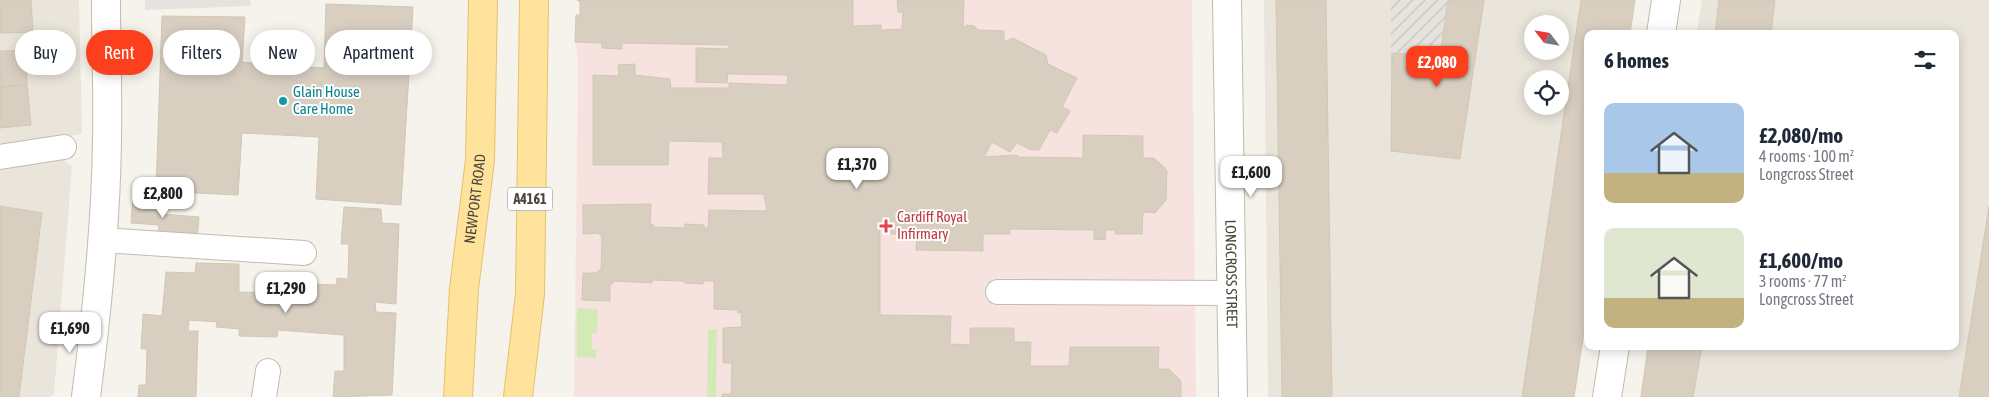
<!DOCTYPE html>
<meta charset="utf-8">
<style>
:root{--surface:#fff;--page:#f2f2f3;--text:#1f2937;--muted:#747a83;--accent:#fc3f1d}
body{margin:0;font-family:"Asap Condensed",sans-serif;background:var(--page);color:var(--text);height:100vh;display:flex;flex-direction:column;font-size:19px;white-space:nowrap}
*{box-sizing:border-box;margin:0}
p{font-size:16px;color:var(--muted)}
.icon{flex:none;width:28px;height:28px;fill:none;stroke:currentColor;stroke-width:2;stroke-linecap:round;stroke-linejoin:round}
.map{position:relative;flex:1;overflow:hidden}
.side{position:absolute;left:1584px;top:30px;width:375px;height:320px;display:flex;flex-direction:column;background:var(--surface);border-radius:10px;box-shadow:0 2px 12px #0003}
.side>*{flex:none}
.top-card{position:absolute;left:15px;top:30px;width:475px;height:45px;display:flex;gap:10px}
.needle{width:32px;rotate:301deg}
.tools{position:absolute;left:1524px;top:15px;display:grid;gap:10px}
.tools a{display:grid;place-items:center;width:45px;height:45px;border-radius:50%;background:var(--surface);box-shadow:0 2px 12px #0003;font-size:25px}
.price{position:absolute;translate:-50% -42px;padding:0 11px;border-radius:10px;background:#fff;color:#222;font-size:16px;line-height:32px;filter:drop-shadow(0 1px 2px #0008)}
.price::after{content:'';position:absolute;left:50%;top:30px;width:15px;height:11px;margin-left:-8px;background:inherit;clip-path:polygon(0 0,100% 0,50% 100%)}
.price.selected{background:var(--accent);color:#fff}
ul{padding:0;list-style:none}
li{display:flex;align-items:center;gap:15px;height:125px;padding:0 20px}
li span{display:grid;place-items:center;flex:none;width:140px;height:100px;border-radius:10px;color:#555}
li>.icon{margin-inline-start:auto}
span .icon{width:60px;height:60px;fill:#fffc;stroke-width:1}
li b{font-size:21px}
h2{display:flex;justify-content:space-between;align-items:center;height:60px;padding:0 20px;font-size:21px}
.tag{padding:0 18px;border-radius:22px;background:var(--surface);box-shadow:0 2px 12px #0003;font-size:18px;line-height:45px}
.tag.selected{background:var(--accent);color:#fff}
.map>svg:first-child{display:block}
.residential{fill:#eae5da;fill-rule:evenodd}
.industrial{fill:url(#industrial-furrows)}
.medical{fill:#f6e3e0}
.garden{fill:#d2eab5}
.parking{fill:#e5e3e0}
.building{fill:#d8cfc1;stroke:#d3c7b4}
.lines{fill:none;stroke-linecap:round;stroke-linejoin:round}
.service-casing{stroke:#c2bbae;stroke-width:26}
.minor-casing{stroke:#c2bbae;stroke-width:30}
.primary-casing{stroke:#e6c16a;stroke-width:30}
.service{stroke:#fff;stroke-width:24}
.minor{stroke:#fff;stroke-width:28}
.primary{stroke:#ffe39c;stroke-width:28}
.culture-dot{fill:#0f9aa8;stroke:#fff;stroke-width:2}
.health-dot{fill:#e0444e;stroke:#fff;stroke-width:2}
.labels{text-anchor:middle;stroke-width:4;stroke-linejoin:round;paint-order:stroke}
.shield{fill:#fff;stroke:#817c74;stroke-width:1}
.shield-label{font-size:14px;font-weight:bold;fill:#4b4439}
.culture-label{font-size:15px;fill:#0d838f;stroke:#fff;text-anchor:start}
.street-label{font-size:15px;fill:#4b4439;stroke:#fff}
.health-label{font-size:15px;fill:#be3a42;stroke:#fff;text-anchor:start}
</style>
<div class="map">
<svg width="1989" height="397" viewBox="0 0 1989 397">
<defs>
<pattern id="industrial-furrows" width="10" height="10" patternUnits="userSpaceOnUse" patternTransform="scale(1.25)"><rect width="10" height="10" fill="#e6e2dd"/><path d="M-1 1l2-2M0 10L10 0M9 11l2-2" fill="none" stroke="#c7c3be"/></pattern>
</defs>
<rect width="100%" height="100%" fill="#f6f3ec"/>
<path class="residential" d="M0 0H79L82 134 0 147Z
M1264 0H1635L1588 34 1574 397H1268ZM1532 24H1560V51H1532ZM1532 79H1560V106H1532Z
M1702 0H1989V397H1641L1649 346H1955V34H1697Z
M59 157 72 166 54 394 50 397H0V167Z"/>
<path class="industrial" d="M1391 0H1484L1460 159 1391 151Z"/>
<path class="medical" d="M577 0H1192L1196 397H574L578 60 575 42 576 15H580V2Z"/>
<path class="garden" d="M577 308 598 309 597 333H592V349L597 350 596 358 577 357Z
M708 329H717L716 397H707Z"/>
<path class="parking" d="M145 0H250L251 6 145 10Z"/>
<path class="building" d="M0 0H31L33 32 0 33Z
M577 0H853V26L881 25V30L902 29 903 12H898L897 0H964L963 29 966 25 974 26 978 30 1004 31V42L1013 38 1046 55 1048 64 1077 78 1062 107 1070 111 1057 133 1050 130 1039 150H1031L1017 143 1010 152 992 142 984 157 1017 155 1018 157 1083 158V135L1143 136V158H1154L1167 170 1166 200 1155 213 1143 212 1142 234H1115L1116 230H1106L1105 240 1094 239V230L1010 229V234H983V251L916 250 917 234H891V225L880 224V315L951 316 950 344 970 345V328H1014V342H1031L1030 366H1069L1070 347H1159L1158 369H1169L1181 381V397H722V394H731L732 363H723V328L742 327 741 312 738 313V310L714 309V281H703V284L684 283V281L652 280V283L615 281 610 286V301L582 300 583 273H596L601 269 602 237 598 233 583 234V205L651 204 650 224H653V227L685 228V224L704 225V228H708L709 210 767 211 764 194H708L709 158H723L722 142 669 141 668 165H593V75L619 76 618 65 635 64V75L670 79 671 88H729V83L787 85 788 75 728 74 727 83 696 82V48L729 49V45L622 43V49L602 48V43L575 42 576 15H580V2Z
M1276 0H1326L1332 397H1282Z
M1448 0H1484L1460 159 1391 151 1392 53 1440 56Z
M1581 0H1635L1630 34H1588V306L1574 397H1522Z
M1719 0H1775L1771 34H1715Z
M326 4 413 7 401 205 316 199 319 137 242 133 238 195 156 191 162 16 245 17 242 62 324 68Z
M26 50 27 85 0 87V51Z
M27 85 31 125 0 128V87Z
M133 196 162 197V214L199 217 197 240 158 236 159 225 131 223Z
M0 206 42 213 19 397H0Z
M1989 206V397H1959Z
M344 207 381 209 382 223 399 224 396 304 375 302 376 312 396 313 392 395 333 397 335 371H344V335L278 330 277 337 239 336V329L216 327 217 322 189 320 188 331H198L196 397H138L139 385H146L147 349H141L143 314 162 316 166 272 195 273 196 263 239 264V292L278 293V283L336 285 337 278 348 279 349 244H341Z
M1648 346H1702L1693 397H1641Z"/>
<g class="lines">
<defs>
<path id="service" d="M0 157 64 147
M102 240 304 253
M998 292 1231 293
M264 397 268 371"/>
<g id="minor">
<path id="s1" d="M1227 0 1233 397"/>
<path d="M1661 34 1666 0"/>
<path d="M86 397C97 312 106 226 107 140 108 94 106 47 106 0"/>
<path d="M1607 397 1615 346"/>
</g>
<g id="primary">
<path id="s2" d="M458 397 464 289 480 160 483 0"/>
<path d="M518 397 530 294 534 0"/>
</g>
</defs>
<use href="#service" class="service-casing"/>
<use href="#minor" class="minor-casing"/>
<use href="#primary" class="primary-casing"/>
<use href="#service" class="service"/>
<use href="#minor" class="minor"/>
<use href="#primary" class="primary"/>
</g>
<circle class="culture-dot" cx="283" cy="101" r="5"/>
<path class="health-dot" d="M883.5 218.5h5v5h5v5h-5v5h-5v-5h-5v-5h5z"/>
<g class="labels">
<rect class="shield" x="507.5" y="187.5" width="45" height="23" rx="4"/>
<g class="shield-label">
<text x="530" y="204">A4161</text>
</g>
<g class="culture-label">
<text x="293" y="97">Glain House<tspan x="293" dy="17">Care Home</tspan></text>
</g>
<g class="street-label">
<text dy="5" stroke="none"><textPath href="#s2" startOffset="199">NEWPORT ROAD</textPath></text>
<text dy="5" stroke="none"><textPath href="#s1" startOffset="274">LONGCROSS STREET</textPath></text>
</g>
<g class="health-label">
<text x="897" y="222">Cardiff Royal<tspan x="897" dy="17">Infirmary</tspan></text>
</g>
</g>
</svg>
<div class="tools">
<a><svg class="needle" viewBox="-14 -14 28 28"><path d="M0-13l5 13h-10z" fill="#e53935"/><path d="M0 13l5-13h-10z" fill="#747a83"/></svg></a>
<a><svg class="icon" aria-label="locate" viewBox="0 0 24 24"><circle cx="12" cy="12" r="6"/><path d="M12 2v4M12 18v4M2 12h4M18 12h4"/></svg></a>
</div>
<b class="price selected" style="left:1437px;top:88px">£2,080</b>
<b class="price" style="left:857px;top:190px">£1,370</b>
<b class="price" style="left:1251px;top:198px">£1,600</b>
<b class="price" style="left:163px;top:219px">£2,800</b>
<b class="price" style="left:286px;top:314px">£1,290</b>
<b class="price" style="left:70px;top:354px">£1,690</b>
<div class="top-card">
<a class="tag">Buy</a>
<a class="tag selected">Rent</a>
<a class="tag">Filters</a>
<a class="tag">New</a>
<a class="tag">Apartment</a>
</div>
<section class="side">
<h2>6 homes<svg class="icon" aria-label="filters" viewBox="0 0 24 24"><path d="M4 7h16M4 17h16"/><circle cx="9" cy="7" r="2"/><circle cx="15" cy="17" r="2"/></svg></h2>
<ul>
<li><span style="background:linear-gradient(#a9c7e8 70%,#c2b280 0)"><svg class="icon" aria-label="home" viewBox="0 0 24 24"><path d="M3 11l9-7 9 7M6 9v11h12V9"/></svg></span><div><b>£2,080/mo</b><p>4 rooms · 100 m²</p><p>Longcross Street</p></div></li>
<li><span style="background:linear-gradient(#dfe7d0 70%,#c2b280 0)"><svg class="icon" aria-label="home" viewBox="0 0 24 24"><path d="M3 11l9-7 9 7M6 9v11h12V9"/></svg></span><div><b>£1,600/mo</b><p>3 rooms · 77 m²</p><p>Longcross Street</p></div></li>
</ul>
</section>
</div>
